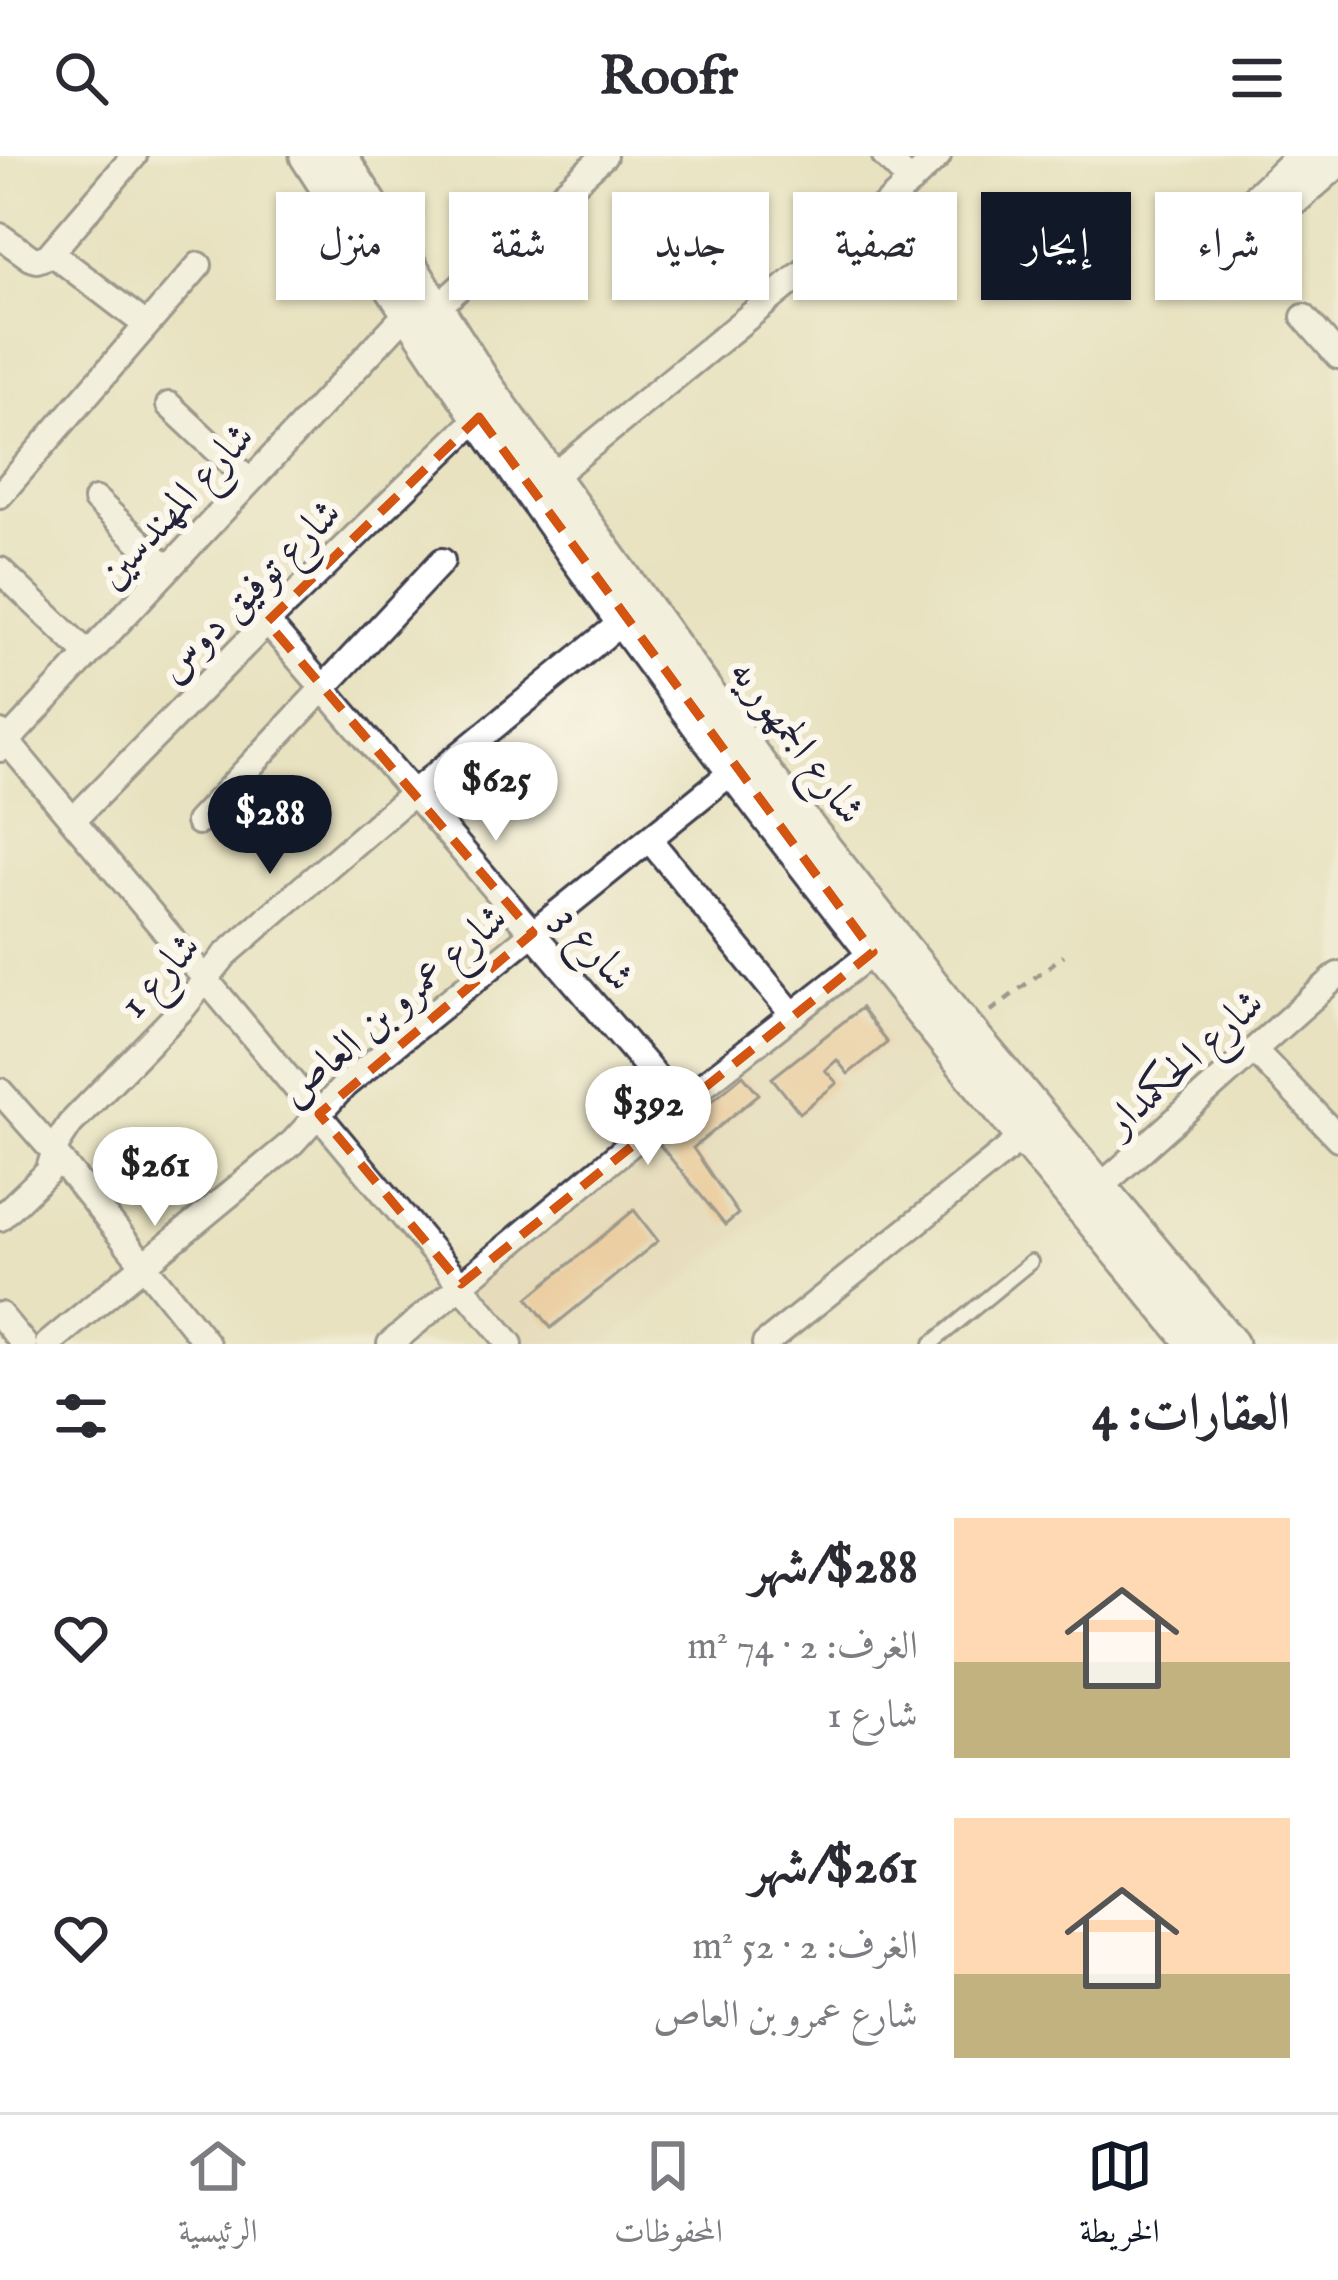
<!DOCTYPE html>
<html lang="ar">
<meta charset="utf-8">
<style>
:root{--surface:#fff;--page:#f7f7f7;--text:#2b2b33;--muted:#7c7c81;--line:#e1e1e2;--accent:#111827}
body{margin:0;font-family:"IM FELL English",Amiri,serif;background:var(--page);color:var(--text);direction:rtl;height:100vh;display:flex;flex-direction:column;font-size:45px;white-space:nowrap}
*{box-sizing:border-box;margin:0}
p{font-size:39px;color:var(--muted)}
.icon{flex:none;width:66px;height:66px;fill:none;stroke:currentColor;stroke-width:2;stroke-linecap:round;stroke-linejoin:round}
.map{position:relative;height:1188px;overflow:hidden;direction:ltr}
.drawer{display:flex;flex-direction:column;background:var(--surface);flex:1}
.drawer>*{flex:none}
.top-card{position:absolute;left:36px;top:36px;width:1266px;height:108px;direction:rtl;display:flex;gap:24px}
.price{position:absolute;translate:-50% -102px;padding:0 27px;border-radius:42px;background:#fff;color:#222;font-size:39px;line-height:78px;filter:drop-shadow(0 3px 6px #0008)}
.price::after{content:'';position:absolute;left:50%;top:72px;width:36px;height:27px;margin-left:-18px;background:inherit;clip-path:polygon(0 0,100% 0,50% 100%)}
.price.selected{background:var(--accent);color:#fff}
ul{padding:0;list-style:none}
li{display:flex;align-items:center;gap:36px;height:300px;padding:0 48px}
li span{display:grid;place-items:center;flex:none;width:336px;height:240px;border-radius:0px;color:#555}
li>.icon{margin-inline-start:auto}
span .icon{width:144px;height:144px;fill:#fffc;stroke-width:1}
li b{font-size:51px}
h2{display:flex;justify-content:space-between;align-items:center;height:144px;padding:0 48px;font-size:51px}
.pill{padding:0 42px;border-radius:0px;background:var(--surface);box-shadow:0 3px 9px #0004;font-size:42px;line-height:108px}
.pill.selected{background:var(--accent);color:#fff}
header{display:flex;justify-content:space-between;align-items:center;height:156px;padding:0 48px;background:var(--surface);font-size:54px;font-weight:700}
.tab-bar{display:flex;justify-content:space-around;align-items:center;height:168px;border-top:3px solid var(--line);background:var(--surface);font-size:33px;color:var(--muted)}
.tab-bar a{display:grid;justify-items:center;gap:6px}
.tab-bar .selected{color:var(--accent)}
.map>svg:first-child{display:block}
.built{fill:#e5d5b7}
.building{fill:#f0b57b}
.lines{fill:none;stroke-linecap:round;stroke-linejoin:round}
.lane-casing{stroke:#403f4f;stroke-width:18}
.street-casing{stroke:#403f4f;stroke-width:30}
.secondary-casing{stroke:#403f4f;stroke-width:39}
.path{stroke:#403f4f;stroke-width:4.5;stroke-dasharray:9 9;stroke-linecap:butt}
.lane{stroke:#fff;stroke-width:12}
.street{stroke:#fff;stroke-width:24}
.secondary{stroke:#fff;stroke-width:33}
.marked{fill:none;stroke:#d45411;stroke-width:9;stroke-dasharray:24 15;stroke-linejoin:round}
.labels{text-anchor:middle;stroke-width:12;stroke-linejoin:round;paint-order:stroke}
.street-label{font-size:42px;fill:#22223b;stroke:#fbf7ec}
</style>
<header><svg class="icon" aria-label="menu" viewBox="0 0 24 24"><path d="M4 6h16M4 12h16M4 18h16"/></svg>Roofr<svg class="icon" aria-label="search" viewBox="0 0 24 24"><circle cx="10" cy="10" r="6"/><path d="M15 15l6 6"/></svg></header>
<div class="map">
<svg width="1338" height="1188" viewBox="0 0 1338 1188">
<rect width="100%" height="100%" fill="#fbf7ec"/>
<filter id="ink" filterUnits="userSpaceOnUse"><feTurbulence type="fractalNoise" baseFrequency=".00833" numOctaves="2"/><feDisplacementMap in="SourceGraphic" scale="24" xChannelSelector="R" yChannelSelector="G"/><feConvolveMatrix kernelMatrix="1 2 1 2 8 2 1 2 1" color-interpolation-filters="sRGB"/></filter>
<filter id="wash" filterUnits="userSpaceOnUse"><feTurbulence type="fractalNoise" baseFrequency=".004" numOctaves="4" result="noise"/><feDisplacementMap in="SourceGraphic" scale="48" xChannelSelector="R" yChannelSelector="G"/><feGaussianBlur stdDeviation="2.7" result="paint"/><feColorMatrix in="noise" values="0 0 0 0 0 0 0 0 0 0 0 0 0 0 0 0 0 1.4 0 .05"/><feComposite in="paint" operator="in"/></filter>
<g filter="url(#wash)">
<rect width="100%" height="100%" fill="#e8e2c0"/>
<path class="built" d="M873 796 961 904 604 1188H510L461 1128Z"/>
<g id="blocks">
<path class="building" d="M861 852 887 887 848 918 837 904 825 914 837 927 800 957 772 922Z
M743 919 759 938 693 992 738 1058 725 1069 659 988Z
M634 1054 658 1085 551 1172 528 1142Z"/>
</g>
</g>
<g filter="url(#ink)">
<use href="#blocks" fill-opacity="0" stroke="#403f4f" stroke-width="3"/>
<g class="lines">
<defs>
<path id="lane" d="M931 1188 1031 1106"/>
<path id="street" d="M885 0 911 26
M0 80 31 102 37 104 48 100 134 0
M52 97 146 169
M436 153 604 0
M1304 161 1338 200
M169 249 249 324
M551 322 888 47 938 0
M0 339 199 109
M96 344 167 412
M0 414 88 498
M267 466 679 948
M0 577 510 1188
M0 593 407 157
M74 663 267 466 479 261
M198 666 442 405
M649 683 793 859
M1254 894 1338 982
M0 935 54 996 207 1188
M1089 1041 1338 819
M0 1062 48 1016 57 988 70 968 183 852 225 799 413 637 623 465
M0 1159 24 1188
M48 1188 293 986 345 929 733 615
M390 1188 679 948 873 796
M765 1188 1024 980"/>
<path id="secondary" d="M307 0C481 274 670 539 872 794 977 927 1087 1057 1195 1188
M340 0 485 229 767 620 968 874 1231 1188
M1304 0 1225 75 1239 90 1338 3"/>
</defs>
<use href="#lane" class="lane-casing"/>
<use href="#street" class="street-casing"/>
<use href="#secondary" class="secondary-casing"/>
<path class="path" d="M991 855 1064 799"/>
<use href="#lane" class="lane"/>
<use href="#street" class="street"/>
<use href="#secondary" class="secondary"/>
</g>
</g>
<path d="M0 0H1338V1188H0ZM479 261 873 796 461 1128 319 958 533 777 267 466Z" fill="#e8e2c0" fill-opacity=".55" fill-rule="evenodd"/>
<path class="marked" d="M479 261 873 796 461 1128 319 958 533 777 267 466Z"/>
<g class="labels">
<g class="street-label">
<text transform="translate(174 348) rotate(-47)" y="15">شارع المهندسين</text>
<text transform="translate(248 433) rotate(-45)" y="15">شارع توفيق دوس</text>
<text transform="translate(799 584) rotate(53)" y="15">شارع الجمهوريه</text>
<text transform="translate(596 791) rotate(49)" y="15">شارع 3</text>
<text transform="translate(158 818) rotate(-48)" y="15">شارع 1</text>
<text transform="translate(392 848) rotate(-41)" y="15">شارع عمرو بن العاص</text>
<text transform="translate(1183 905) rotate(-42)" y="15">شارع الحكمدار</text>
</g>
</g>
</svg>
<b class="price" style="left:496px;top:688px">$625</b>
<b class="price selected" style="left:270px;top:721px">$288</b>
<b class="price" style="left:648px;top:1012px">$392</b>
<b class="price" style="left:155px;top:1073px">$261</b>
<div class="top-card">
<a class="pill">شراء</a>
<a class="pill selected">إيجار</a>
<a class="pill">تصفية</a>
<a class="pill">جديد</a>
<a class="pill">شقة</a>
<a class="pill">منزل</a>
</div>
</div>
<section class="drawer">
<h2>العقارات: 4<svg class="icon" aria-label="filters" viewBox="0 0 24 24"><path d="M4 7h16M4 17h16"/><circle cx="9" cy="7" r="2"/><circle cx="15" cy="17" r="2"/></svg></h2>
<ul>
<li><span style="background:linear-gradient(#ffd9b3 60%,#c2b280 0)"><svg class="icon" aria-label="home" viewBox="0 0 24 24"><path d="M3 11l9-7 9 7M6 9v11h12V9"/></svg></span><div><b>$288/شهر</b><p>الغرف: 2 · 74 m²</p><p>شارع 1</p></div><svg class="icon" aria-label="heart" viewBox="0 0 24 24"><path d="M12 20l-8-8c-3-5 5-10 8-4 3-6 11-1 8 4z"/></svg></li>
<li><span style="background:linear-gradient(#ffd9b3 65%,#c2b280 0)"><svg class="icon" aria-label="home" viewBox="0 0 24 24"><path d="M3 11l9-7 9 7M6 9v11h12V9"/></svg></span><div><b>$261/شهر</b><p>الغرف: 2 · 52 m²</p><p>شارع عمرو بن العاص</p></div><svg class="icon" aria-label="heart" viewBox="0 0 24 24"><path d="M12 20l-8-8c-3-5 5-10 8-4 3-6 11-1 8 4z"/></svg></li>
</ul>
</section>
<nav class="tab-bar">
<a class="selected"><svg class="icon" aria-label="map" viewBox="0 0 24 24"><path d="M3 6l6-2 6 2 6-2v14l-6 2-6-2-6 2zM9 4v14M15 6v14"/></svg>الخريطة</a>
<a><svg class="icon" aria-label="saved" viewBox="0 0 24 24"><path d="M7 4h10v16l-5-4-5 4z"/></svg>المحفوظات</a>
<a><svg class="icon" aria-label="home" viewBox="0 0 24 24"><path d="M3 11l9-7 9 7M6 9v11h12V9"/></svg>الرئيسية</a>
</nav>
